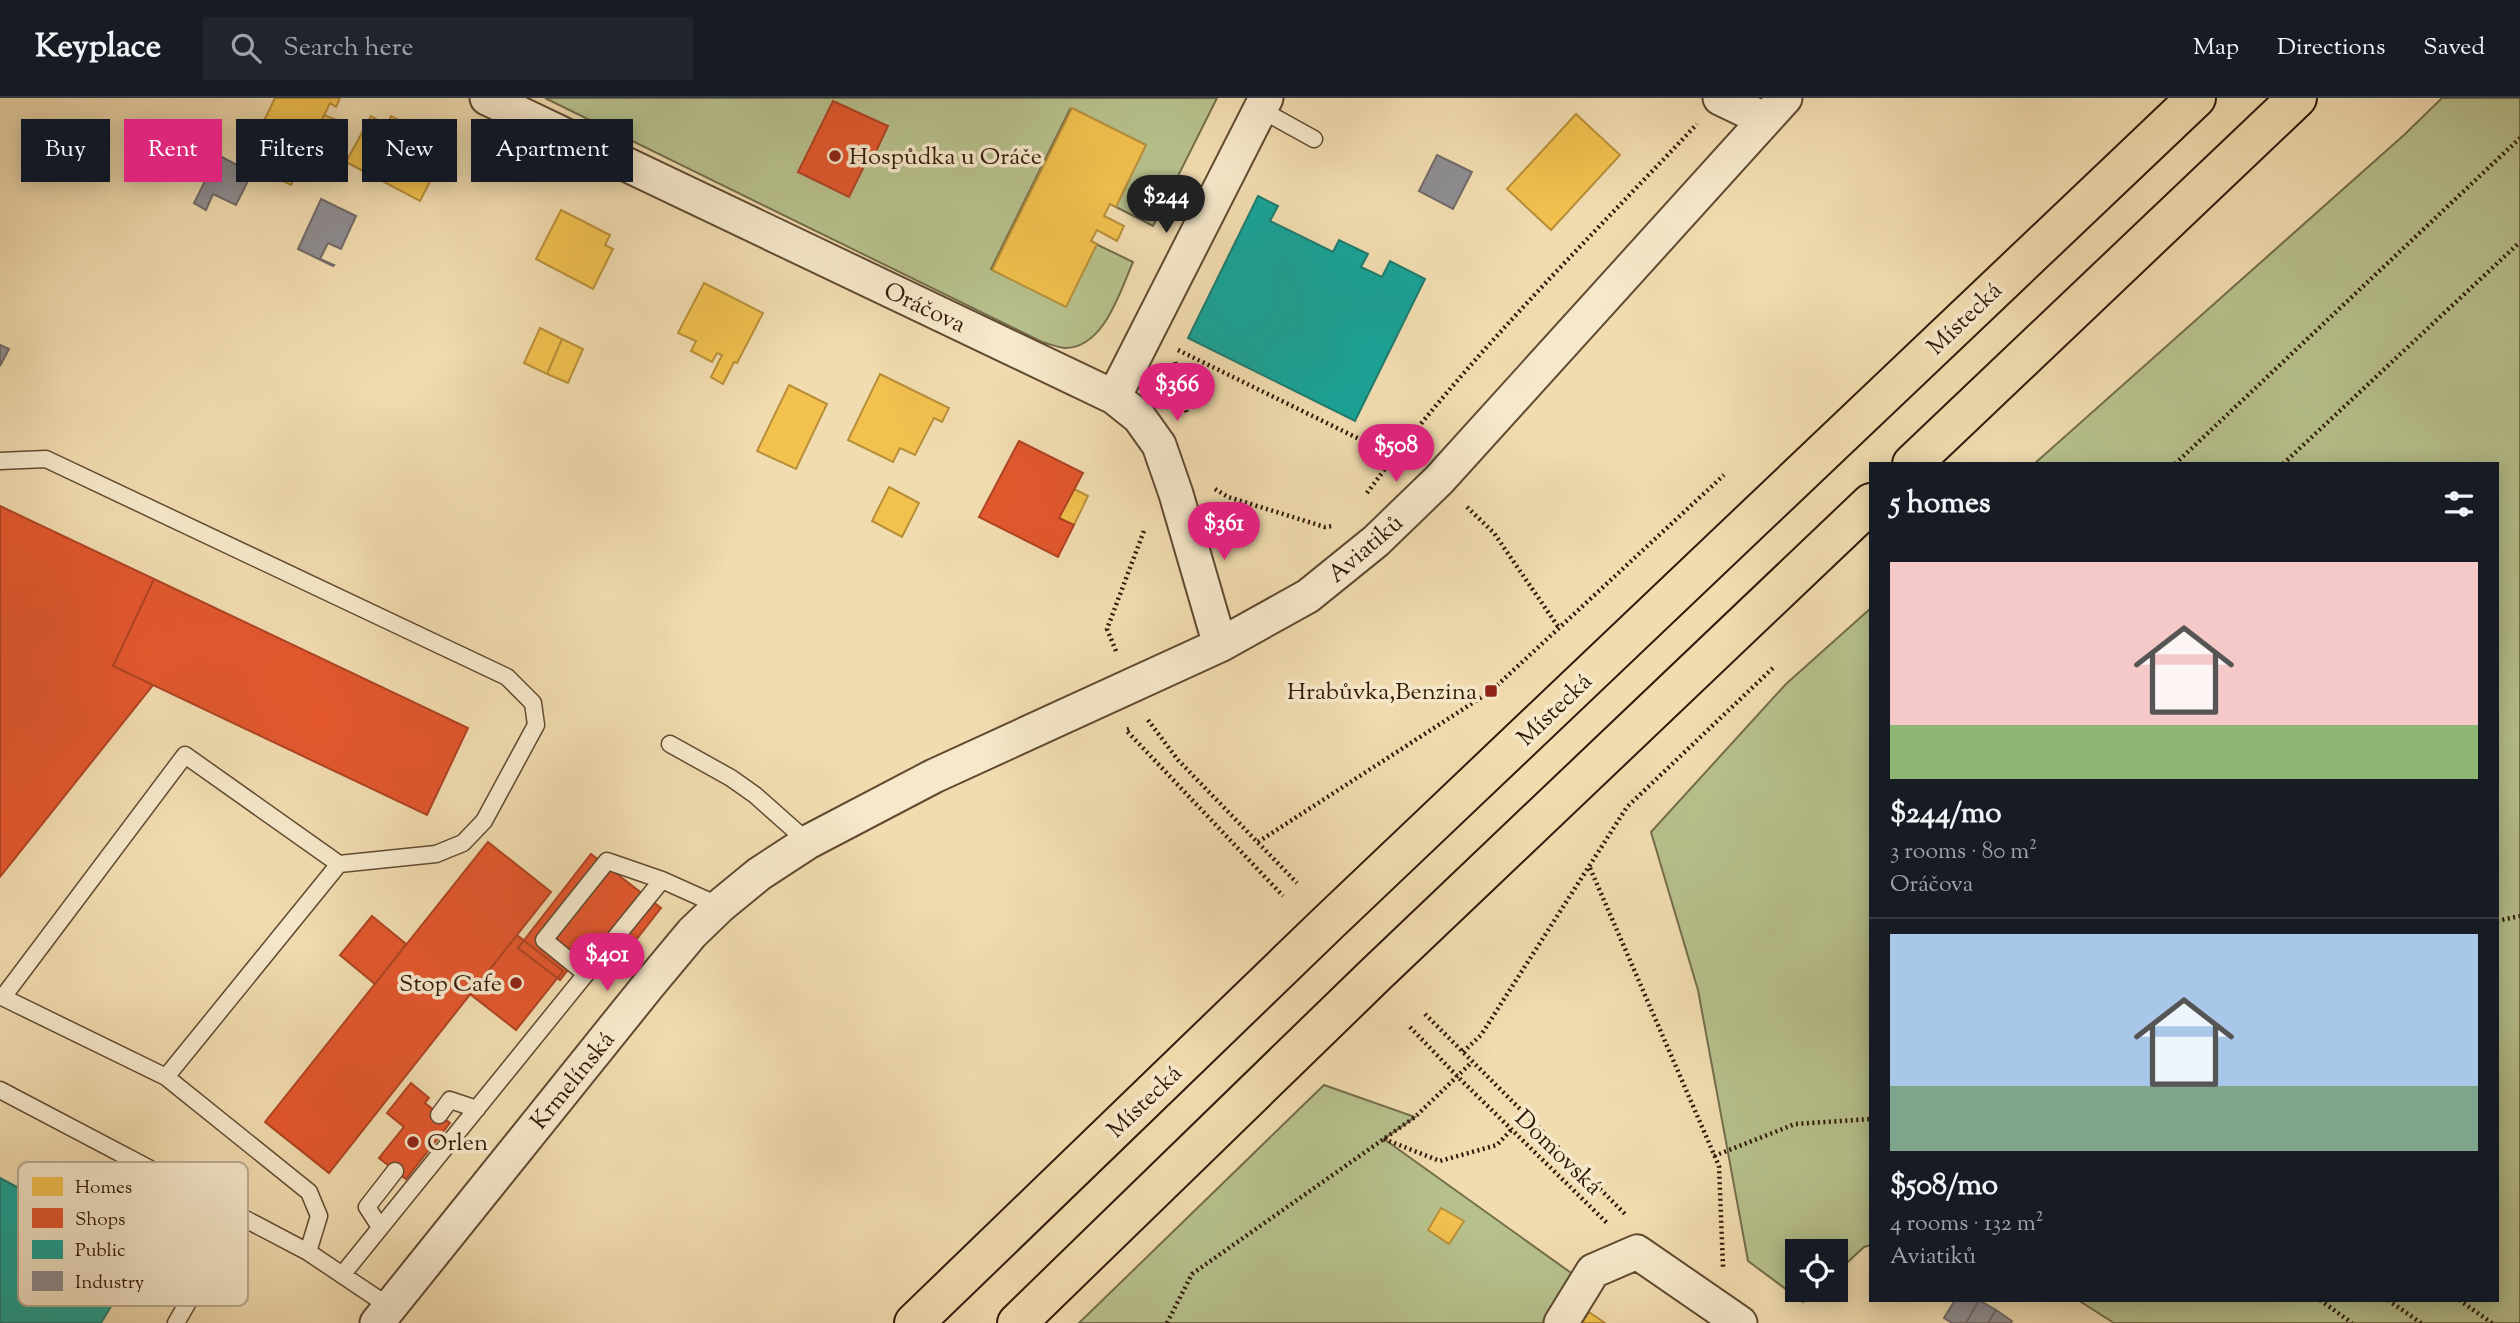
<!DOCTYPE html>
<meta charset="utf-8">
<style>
:root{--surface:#171b24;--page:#20242c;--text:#f1f3f6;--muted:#9ea1a6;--line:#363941;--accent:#db2777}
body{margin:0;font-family:"Sorts Mill Goudy",serif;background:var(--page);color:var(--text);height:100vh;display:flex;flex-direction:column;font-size:26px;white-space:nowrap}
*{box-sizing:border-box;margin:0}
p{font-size:23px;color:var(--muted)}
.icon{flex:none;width:38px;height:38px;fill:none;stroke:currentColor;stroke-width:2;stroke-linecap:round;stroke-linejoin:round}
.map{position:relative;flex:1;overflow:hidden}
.side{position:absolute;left:1869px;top:364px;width:630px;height:840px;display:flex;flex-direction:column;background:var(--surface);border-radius:0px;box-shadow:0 4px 18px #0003}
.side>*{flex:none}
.banner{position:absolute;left:21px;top:21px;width:665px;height:63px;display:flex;gap:14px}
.tools{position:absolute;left:1785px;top:1141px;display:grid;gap:14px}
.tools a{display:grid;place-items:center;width:63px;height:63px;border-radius:0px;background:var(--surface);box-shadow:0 4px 18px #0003;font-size:35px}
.price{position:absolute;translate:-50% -60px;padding:0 16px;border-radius:24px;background:var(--accent);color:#fff;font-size:23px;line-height:46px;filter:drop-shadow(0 2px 4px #0008)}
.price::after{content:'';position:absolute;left:50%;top:42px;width:21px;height:16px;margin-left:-10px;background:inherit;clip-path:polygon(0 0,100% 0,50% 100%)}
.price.selected{background:#222;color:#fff}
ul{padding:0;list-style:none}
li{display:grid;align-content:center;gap:14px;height:371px;padding:0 21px}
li+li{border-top:2px solid var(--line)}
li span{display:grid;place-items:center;height:217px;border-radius:0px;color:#555}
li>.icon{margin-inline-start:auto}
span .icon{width:126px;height:126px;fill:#fffc;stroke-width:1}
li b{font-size:30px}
h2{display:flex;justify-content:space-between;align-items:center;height:84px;padding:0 21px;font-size:30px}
.pill{padding:0 24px;border-radius:0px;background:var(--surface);box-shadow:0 4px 18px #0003;font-size:24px;line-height:63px}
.pill.selected{background:var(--accent);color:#fff}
header{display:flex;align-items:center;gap:42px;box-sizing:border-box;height:98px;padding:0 35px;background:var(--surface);border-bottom:2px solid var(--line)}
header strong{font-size:33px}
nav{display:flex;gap:38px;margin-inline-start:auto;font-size:24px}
.search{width:490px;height:63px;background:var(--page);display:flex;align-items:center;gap:18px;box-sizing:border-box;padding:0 24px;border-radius:0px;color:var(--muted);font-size:26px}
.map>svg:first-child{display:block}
.green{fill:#b7c18d;stroke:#746d4b;stroke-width:2}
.homes{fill:#f2c14e;stroke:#b88f39;stroke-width:2}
.shops{fill:#e4572e;stroke:#ae4423;stroke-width:2}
.public{fill:#17a398;stroke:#1f7a6d;stroke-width:2}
.industry{fill:#8d8d92;stroke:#716a69;stroke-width:2}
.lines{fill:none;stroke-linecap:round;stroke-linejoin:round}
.service-casing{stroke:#614a32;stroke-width:19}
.minor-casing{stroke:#614a32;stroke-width:37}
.trunk-casing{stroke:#311909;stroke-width:42}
.path{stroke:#311909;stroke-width:4.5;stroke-dasharray:2 3.5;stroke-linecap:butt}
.service{stroke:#f6e8cb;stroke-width:16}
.minor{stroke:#f6e8cb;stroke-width:33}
.trunk{stroke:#f1dcaf;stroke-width:38}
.poi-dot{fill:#8f2418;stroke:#f6e8cb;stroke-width:2.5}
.labels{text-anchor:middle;stroke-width:7;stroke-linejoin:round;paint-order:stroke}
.poi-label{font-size:24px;fill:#311909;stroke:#f6e8cb;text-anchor:start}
.street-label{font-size:24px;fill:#311909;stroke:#f6e8cb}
.key{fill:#f6e8cb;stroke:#bbaa91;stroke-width:2}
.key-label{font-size:19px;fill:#311909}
</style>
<header>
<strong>Keyplace</strong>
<div class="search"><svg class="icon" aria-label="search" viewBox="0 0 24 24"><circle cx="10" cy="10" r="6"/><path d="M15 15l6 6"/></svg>Search here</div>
<nav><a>Map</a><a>Directions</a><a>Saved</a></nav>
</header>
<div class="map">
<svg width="2520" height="1225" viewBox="0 0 2520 1225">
<rect width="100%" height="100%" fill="#f1dcaf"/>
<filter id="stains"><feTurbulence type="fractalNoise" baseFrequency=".00286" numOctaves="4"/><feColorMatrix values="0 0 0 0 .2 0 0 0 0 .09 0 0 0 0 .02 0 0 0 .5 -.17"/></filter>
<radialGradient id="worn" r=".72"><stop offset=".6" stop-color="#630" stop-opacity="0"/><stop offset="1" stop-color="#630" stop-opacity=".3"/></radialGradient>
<path class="green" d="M545 0H1217L1153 128 1114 108 1145 47 1070 11 991 171 1065 208 1096 146 1133 164C1120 193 1104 251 1064 250 1057 249 1049 246 1042 244Z
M2442 0H2520V1225H2114L2078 1202H2497V366H2034L2404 37Z
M1871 510V1147L1864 1149 1836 1175V1153H1797V1192H1817L1803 1204 1748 1163 1698 892 1651 734 1786 586Z
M1324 987 1415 1019 1384 1041 1574 1177 1548 1225H1079Z"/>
<path class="homes" d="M275 0H340L336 9 330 5 305 58 258 35Z
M1072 10 1146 47 1116 109 1110 106 1104 118 1124 128 1117 143 1097 132 1091 143 1097 146 1066 209 992 172Z
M1576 16 1620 57 1551 132 1507 91Z
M324 17 339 23 329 45 314 39Z
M371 18 387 27 391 18 407 26 402 35 444 57 420 103 346 64Z
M284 48 305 58 291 87 270 77Z
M561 112 610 137 605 147 613 151 593 191 536 161Z
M704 185 763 215 737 265 734 264 723 286 711 279 722 257 717 255 712 264 691 253 696 243 678 235Z
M540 230 562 241 547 276 524 265Z
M562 241 583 251 568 285 547 276Z
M880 276 949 310 942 324 934 320 915 357 900 350 893 364 848 342Z
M789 287 827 306 796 371 757 353Z
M889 389 919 405 902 439 872 423Z
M1074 391 1088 398 1074 427 1059 420Z
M1441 1110 1464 1123 1449 1146 1428 1132Z
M1589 1214 1605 1225H1582Z"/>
<path class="shops" d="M833 3 888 28 873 60 869 58 849 99 798 74Z
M1019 343 1083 375 1059 420 1074 427 1058 459 979 419Z
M0 408 154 481 113 568 153 587 0 779Z
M154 481 468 630 427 717 113 568Z
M488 744 551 794 329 1075 265 1024Z
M591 756 661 810 621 861 593 839 560 882 518 850Z
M372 818 406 846 375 886 340 857Z
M517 837 563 873 516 932 470 896Z
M411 985 429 1000 425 1005 450 1025 406 1081 379 1060 404 1029 387 1015Z"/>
<path class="public" d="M1258 98 1278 108 1270 123 1333 154 1339 142 1368 156 1361 169 1382 179 1390 163 1425 181 1355 323 1188 240Z
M42 1075 155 1135 101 1225H0V1080L30 1096Z"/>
<path class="industry" d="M218 57 252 75 236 107 213 96 206 112 194 105Z
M1437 57 1472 74 1453 111 1419 93Z
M321 101 356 118 341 151 328 145 320 161 334 167 333 168 298 151Z
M0 247 9 251 0 268Z
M1955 1202H1979L1966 1225H1952L1944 1220Z
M1979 1202 1996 1212 1988 1225H1966Z
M1996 1212 2012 1223 2011 1225H1988Z"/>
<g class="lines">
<defs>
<path id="service" d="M1260 11 1314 41
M0 363 46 361 507 579 533 605 536 627 484 723 463 745 436 756 339 766
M670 646 731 680 755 697 808 744
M586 876 544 842 607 763 662 782
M0 898 166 979 309 1094 319 1118 308 1154
M3 899 185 657 339 766 166 979
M0 992 308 1154 390 1209
M439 1017 450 1002 477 1011
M380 1129 367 1109 395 1073
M342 1177 662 782 720 808
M176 1225 210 1166"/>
<path id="minor" d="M487 0 1114 299 1139 319 1159 347 1176 396 1220 547
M1720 0 1764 21
M1114 299 1266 0
M377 1225 647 889 692 835 720 808 759 776 808 744 934 678 1220 547 1308 498 1376 443 1439 382 1785 0
M1561 1225 1593 1173 1637 1154 1740 1225"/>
<path id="trunk" d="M1912 366 2297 0
M914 1225 1328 825 2196 0
M1017 1225 1374 878 1871 405"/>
</defs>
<use href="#service" class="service-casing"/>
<use href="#minor" class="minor-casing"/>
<use href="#trunk" class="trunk-casing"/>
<path class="path" d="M1178 252 1394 358
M1175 264 1187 317
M2175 366 2520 40
M2283 366 2520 144
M1215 391 1228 399 1325 429 1332 428
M1367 395C1465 262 1584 146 1697 26
M1467 409 1494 435 1559 530
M1116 553 1107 531 1145 430
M1148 622 1178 662 1297 785
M1129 631 1126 632 1283 798
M1258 744 1491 593 1724 377
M1590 770 1719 1068 1723 1169
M2497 823 2520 818
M1425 916 1626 1117
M1410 929 1458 979 1608 1126
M1463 954 1481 937 1627 709 1774 569
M1384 1041 1440 1063 1497 1047 1511 1032
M1714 1058 1795 1026 1871 1021
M2320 1202 2352 1225
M2388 1202 2421 1225
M2459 1202 2492 1225
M1167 1225 1192 1176 1415 1019 1472 964"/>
<use href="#service" class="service"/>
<use href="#minor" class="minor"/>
<use href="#trunk" class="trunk"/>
</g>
<g class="poi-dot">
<circle cx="835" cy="58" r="7"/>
<rect x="1484" y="586" width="14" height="14" rx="3.5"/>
<circle cx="516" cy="885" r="7"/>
<circle cx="413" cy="1044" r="7"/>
</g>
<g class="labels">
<g class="poi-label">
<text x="849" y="66">Hospůdka u Oráče</text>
<text x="1477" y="601" text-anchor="end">Hrabůvka,Benzina</text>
<text x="502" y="893" text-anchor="end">Stop Cafe</text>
<text x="427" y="1052">Orlen</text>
</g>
<g class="street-label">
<text transform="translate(925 209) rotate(25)" y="8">Oráčova</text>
<text transform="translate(1964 220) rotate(-44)" y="8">Místecká</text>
<text transform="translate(1365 450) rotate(-41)" y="8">Aviatiků</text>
<text transform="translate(1554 611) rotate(-44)" y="8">Místecká</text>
<text transform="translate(572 982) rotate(-51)" y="8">Krmelínská</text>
<text transform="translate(1144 1003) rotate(-44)" y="8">Místecká</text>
<text transform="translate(1559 1054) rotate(44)" y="8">Domovská</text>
</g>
</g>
<rect x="18" y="1064" width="230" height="144" rx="10" class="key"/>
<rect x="32" y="1079" width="31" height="19" fill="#f2c14e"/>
<rect x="32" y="1110" width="31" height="20" fill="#e4572e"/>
<rect x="32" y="1142" width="31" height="19" fill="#17a398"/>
<rect x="32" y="1173" width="31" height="20" fill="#8d8d92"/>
<g class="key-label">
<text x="75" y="1095">Homes</text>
<text x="75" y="1127">Shops</text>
<text x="75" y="1158">Public</text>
<text x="75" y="1190">Industry</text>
</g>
<rect width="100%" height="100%" filter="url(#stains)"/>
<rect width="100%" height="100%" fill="url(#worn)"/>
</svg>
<div class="tools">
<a><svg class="icon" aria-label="locate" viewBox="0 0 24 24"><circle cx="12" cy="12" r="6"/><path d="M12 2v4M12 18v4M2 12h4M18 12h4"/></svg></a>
</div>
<b class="price selected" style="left:1166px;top:137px">$244</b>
<b class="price" style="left:1177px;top:325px">$366</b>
<b class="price" style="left:1396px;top:386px">$508</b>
<b class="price" style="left:1224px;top:464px">$361</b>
<b class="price" style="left:607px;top:895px">$401</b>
<div class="banner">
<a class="pill">Buy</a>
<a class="pill selected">Rent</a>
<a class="pill">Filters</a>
<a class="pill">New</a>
<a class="pill">Apartment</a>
</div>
<section class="side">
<h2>5 homes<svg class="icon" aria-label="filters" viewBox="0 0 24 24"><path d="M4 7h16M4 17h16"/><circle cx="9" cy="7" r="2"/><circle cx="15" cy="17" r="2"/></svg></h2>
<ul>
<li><span style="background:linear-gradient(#f6c9c9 75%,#8fb573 0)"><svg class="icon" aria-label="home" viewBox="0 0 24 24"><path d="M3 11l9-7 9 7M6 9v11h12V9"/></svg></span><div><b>$244/mo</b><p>3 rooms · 80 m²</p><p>Oráčova</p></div></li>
<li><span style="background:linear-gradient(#a9c7e8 70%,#7fa58c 0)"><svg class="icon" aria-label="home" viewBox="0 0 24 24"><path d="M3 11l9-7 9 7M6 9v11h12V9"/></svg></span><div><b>$508/mo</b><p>4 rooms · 132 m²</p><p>Aviatiků</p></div></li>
</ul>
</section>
</div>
